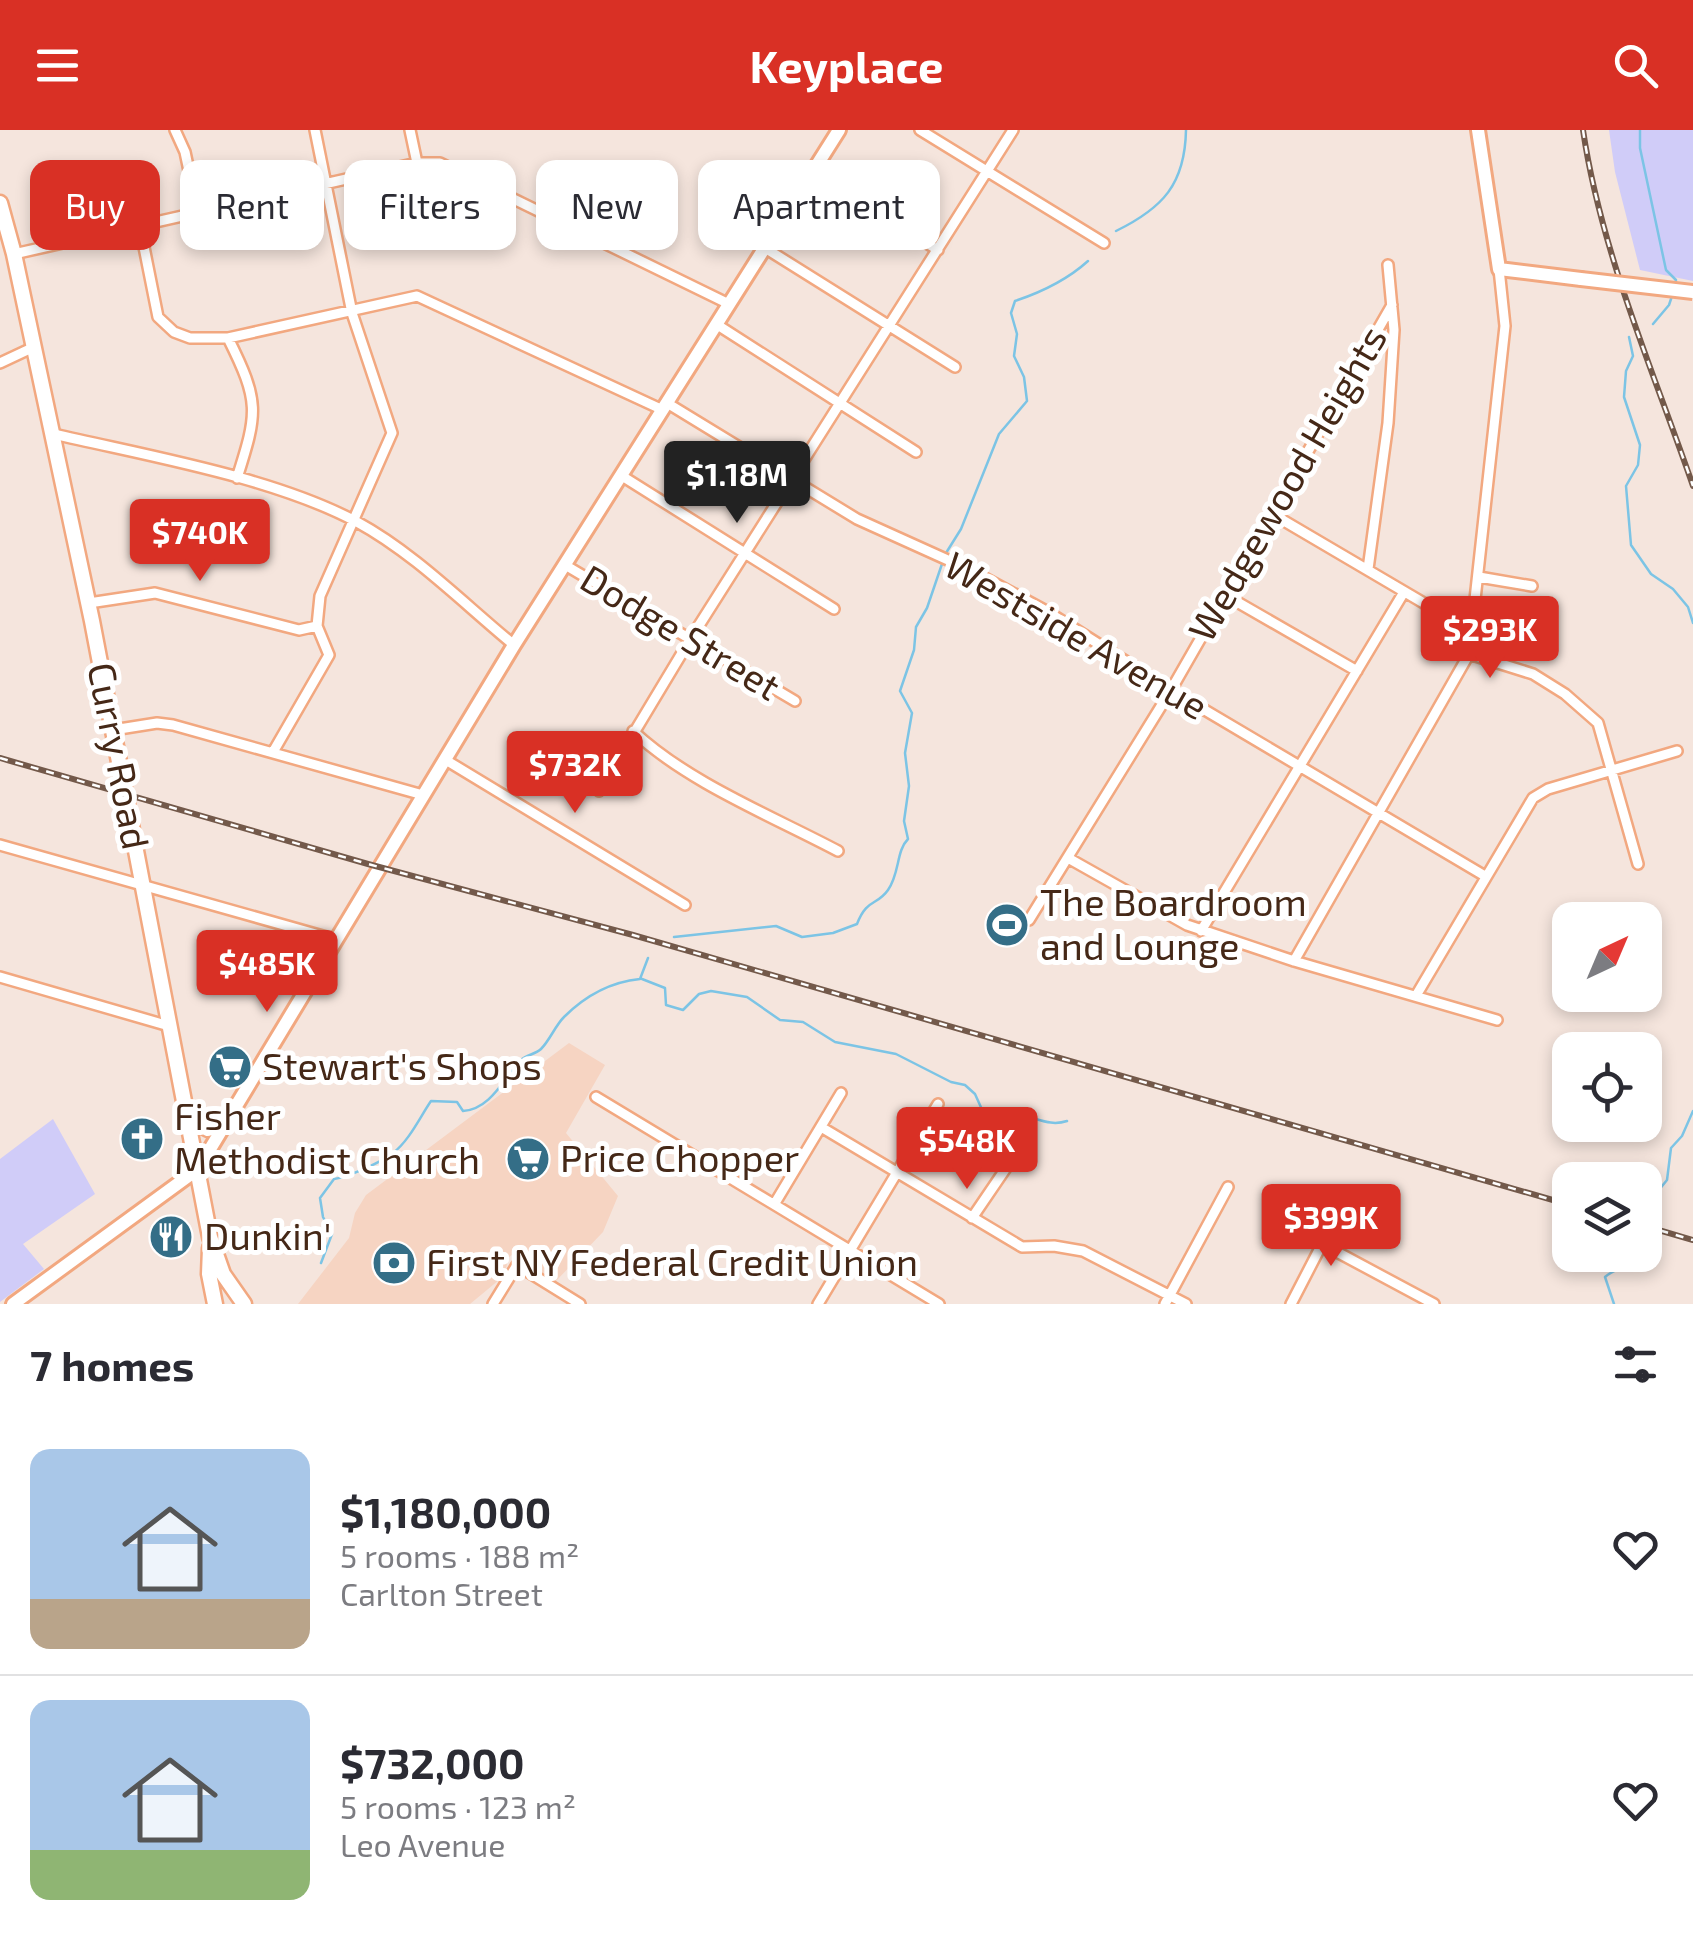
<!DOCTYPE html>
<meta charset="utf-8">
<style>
:root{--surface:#fff;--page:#f2f2f3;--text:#2b2b33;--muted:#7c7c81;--line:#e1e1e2;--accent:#d93025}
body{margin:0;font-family:"Exo 2",sans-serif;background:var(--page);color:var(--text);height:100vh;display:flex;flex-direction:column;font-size:38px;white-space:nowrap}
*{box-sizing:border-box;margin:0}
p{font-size:32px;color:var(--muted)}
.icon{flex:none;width:55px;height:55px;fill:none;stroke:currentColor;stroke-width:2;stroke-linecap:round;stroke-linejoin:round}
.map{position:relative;height:1174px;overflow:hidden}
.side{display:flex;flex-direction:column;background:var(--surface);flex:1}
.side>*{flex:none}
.hud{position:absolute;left:30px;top:30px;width:1000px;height:90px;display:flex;gap:20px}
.needle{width:65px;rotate:44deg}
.buttons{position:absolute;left:1552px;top:772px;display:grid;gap:20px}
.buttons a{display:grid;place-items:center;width:110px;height:110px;border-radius:20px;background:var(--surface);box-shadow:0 5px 15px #0003;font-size:50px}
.price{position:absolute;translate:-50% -85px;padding:0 22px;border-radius:10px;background:var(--accent);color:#fff;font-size:32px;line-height:65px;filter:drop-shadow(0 2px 5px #0008)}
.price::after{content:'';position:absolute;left:50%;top:60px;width:30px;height:22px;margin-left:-15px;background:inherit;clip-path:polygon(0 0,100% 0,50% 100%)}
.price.active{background:#222;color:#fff}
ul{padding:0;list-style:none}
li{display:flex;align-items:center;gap:30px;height:250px;padding:0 30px}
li+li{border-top:2px solid var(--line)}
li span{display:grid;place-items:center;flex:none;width:280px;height:200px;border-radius:20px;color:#555}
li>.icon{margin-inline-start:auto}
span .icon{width:120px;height:120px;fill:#fffc;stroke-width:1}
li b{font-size:42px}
h2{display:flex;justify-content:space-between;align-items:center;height:120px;padding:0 30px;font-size:42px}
.pill{padding:0 35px;border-radius:20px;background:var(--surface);box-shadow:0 5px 15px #0003;font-size:35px;line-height:90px}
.pill.active{background:var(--accent);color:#fff}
header{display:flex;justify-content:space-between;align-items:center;height:130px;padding:0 30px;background:var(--accent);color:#fff;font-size:45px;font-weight:700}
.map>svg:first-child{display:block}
.built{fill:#f6d4c2}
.green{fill:#d0ccf8}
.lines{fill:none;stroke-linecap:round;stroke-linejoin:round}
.stream{stroke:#7cc4e5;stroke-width:2.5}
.street-casing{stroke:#f2a880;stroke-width:14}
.secondary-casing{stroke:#f2a880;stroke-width:18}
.primary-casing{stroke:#f2a880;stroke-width:19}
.street{stroke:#fff;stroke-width:9}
.secondary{stroke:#fff;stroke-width:12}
.primary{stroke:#fff;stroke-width:14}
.rail-casing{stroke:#73594a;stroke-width:6}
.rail{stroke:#fff;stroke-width:2.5;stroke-dasharray:8;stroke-linecap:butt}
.secondary-bridge-casing{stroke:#f2a880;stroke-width:18;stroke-linecap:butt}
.secondary-bridge{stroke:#fff;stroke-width:12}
.labels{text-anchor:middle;stroke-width:10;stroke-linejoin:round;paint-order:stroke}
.street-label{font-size:38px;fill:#452817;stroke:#fff}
.poi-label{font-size:38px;fill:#452817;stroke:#fff;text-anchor:start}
</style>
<header><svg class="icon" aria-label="menu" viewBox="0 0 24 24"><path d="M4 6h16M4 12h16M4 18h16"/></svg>Keyplace<svg class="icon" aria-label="search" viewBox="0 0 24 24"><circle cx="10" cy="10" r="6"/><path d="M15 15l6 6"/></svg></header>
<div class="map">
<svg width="1693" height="1174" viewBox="0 0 1693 1174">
<rect width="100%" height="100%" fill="#f5e5dd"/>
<path class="built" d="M569 913 605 935 566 1003 618 1066 603 1102 556 1151 513 1124 508 1128 506 1139 497 1145 499 1150 470 1174H298L349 1108 355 1083 366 1065Z"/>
<path class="green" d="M1609 0H1693V151L1640 140 1615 42Z
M53 989 95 1064 23 1114 44 1139 0 1172V1029Z"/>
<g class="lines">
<path class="stream" d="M1640 0V18L1666 140 1676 150 1675 154
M1116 101C1163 78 1185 54 1186 0
M1653 194 1669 175 1672 166
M1629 207 1633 226 1626 241 1624 267 1640 315 1638 335 1626 356 1631 415 1651 444 1673 459 1688 477 1693 493
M946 423 961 399 999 304 1027 271 1024 247 1014 226 1017 204 1011 183 1015 171C1042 162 1067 150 1088 131
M674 807 776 796 802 807 833 803 857 794C867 768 877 776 888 760 900 743 896 721 908 709L904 691 909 656 905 623 912 583 900 561 914 520 916 497 927 478 943 431
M642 849 665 858 666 875 683 880 699 864 711 861 747 867 780 890 803 892 835 912 896 924 951 952 965 955 975 964 984 984C996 988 1006 983 1018 985 1036 987 1049 997 1067 991
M1658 1082 1654 1066 1667 1050 1671 1018 1682 1006 1693 981
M1645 1119 1651 1110
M321 1133 332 1104 323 1087 320 1068 334 1049C348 1047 382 1032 393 1023 409 1011 420 987 431 971L457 972 463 981C491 979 504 948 521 930 526 925 536 924 541 919 550 910 555 896 564 887 586 865 610 852 640 849L648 828
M1614 1174 1605 1147C1616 1137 1632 1137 1641 1125"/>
<defs>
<path id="street" d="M175 0 185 22 198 83
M410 0 417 33
M920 0 1104 113
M812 43 938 120
M140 97 158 187 174 202 190 208H228L417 166 663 280
M765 118 955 237
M14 124 417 33H440L729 174
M716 194 916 322
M228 208C260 272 258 282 237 348
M0 233 34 217
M667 273 857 389 970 440 1048 482 1171 560 1485 746
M54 304C147 326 273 347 357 392 414 423 463 473 514 515
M622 346 834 479
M1274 385 1473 502
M565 435 795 571
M1368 439 1388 293 1394 200 1388 135
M1479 447 1532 456
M1225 465 1357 541
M89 473 155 463 299 500 317 496
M1469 524 1533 544 1565 564 1598 593 1638 734
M113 600 157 593 173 595 423 665
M633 601C687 652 772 686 838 721
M273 622 329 525 317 496 320 466 392 303 352 183 315 0
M444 629 685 775
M599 661 691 508 1013 0
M0 715 337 810
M1068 728 1187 795 1294 831 1497 890
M1029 790 1171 560 1392 175
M1201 801 1404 462
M1294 831 1469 524 1505 196 1499 139
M0 847 169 896
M1417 864 1533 668 1548 659 1677 621
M596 967 939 1174
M821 997 1022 1117 1054 1116 1083 1121 1186 1174
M775 1073 841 963
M972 1088 1021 1016
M1322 1114 1434 1174
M493 1174 517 1135 580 1174
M818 1174 938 974
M1165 1174 1228 1057
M1291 1174 1336 1087"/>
<path id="secondary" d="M1478 0 1499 139 1581 149
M13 1174 198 1039 514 515 839 0"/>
<path id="primary" d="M0 73 14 124 92 491 210 1107 223 1144 244 1174
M189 982 197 993 208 999 232 987
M210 1118 209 1144 215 1174"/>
</defs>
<use href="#street" class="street-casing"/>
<use href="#secondary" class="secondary-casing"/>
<use href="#primary" class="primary-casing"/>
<use href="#street" class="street"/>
<use href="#secondary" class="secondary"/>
<use href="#primary" class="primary"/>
<defs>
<path id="rail" d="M1583 0C1601 122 1653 240 1693 356
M0 628 368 734 633 805 1570 1075
M1645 1096 1693 1110"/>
</defs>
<use href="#rail" class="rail-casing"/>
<use href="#rail" class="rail"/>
<defs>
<path id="secondary-bridge" d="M1581 149 1693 162"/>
</defs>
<use href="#secondary-bridge" class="secondary-bridge-casing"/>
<use href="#secondary-bridge" class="secondary-bridge"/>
</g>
<defs>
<symbol id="stadium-disc" viewBox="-11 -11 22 22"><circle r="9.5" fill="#346e87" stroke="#fff"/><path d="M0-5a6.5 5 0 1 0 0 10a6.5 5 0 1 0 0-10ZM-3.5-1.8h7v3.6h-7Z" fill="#fff"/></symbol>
<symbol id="supermarket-disc" viewBox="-11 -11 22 22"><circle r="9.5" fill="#346e87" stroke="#fff"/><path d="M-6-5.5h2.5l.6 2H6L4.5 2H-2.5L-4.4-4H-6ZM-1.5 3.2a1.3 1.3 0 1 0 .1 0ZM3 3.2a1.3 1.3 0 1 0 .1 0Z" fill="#fff"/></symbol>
<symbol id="church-disc" viewBox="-11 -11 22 22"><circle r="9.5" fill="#346e87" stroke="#fff"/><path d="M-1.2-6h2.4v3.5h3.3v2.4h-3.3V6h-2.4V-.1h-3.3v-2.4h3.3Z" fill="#fff"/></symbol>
<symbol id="restaurant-disc" viewBox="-11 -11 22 22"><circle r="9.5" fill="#346e87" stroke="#fff"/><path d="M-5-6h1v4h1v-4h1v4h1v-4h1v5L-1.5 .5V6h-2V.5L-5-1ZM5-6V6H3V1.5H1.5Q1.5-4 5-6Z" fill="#fff"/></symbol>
<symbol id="bank-disc" viewBox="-11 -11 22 22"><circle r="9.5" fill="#346e87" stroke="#fff"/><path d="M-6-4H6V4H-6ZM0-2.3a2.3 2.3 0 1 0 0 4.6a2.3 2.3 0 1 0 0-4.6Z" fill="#fff"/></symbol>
</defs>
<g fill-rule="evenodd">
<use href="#stadium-disc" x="982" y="770" width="50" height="50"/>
<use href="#supermarket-disc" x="205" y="912" width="50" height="50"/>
<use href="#church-disc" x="117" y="984" width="50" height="50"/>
<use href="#supermarket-disc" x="503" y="1004" width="50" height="50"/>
<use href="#restaurant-disc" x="146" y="1082" width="50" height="50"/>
<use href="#bank-disc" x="369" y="1108" width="50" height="50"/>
</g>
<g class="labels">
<g class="street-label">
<text transform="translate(1288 354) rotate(-60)" y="13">Wedgewood Heights</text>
<text transform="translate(680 503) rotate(31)" y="13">Dodge Street</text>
<text transform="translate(1076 506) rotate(30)" y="13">Westside Avenue</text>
<text transform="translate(118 626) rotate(79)" y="13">Curry Road</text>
</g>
<g class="poi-label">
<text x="1040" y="786">The Boardroom<tspan x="1040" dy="44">and Lounge</tspan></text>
<text x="262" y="950">Stewart's Shops</text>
<text x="174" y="1000">Fisher<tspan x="174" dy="44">Methodist Church</tspan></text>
<text x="560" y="1042">Price Chopper</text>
<text x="204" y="1120">Dunkin'</text>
<text x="426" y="1146">First NY Federal Credit Union</text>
</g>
</g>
</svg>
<div class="buttons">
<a><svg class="needle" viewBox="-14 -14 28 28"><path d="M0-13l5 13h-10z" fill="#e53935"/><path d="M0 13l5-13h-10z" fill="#7c7c81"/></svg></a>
<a><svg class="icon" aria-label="locate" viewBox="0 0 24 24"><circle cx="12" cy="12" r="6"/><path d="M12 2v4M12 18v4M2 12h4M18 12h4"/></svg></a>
<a><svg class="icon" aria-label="layers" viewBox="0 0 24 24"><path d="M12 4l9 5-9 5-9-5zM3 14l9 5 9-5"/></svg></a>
</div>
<b class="price active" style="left:737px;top:396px">$1.18M</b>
<b class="price" style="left:200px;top:454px">$740K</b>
<b class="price" style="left:1490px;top:551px">$293K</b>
<b class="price" style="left:575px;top:686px">$732K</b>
<b class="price" style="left:267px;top:885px">$485K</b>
<b class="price" style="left:967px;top:1062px">$548K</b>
<b class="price" style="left:1331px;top:1139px">$399K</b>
<div class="hud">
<a class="pill active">Buy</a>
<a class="pill">Rent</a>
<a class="pill">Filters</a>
<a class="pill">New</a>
<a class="pill">Apartment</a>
</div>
</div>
<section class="side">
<h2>7 homes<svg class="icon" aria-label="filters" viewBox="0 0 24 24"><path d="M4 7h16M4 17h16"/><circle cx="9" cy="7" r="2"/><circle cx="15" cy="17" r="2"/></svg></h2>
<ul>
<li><span style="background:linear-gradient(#a9c7e8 75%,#b9a48a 0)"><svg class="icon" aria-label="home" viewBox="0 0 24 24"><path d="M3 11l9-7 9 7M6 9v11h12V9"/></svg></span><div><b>$1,180,000</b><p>5 rooms · 188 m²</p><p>Carlton Street</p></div><svg class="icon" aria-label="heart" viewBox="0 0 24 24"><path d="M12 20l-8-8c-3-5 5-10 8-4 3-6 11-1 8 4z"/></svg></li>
<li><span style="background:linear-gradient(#a9c7e8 75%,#8fb573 0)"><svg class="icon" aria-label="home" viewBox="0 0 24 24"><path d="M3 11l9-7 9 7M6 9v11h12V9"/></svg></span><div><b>$732,000</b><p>5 rooms · 123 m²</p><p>Leo Avenue</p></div><svg class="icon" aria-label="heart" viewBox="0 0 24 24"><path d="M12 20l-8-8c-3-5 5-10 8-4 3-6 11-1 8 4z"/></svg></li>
</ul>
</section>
